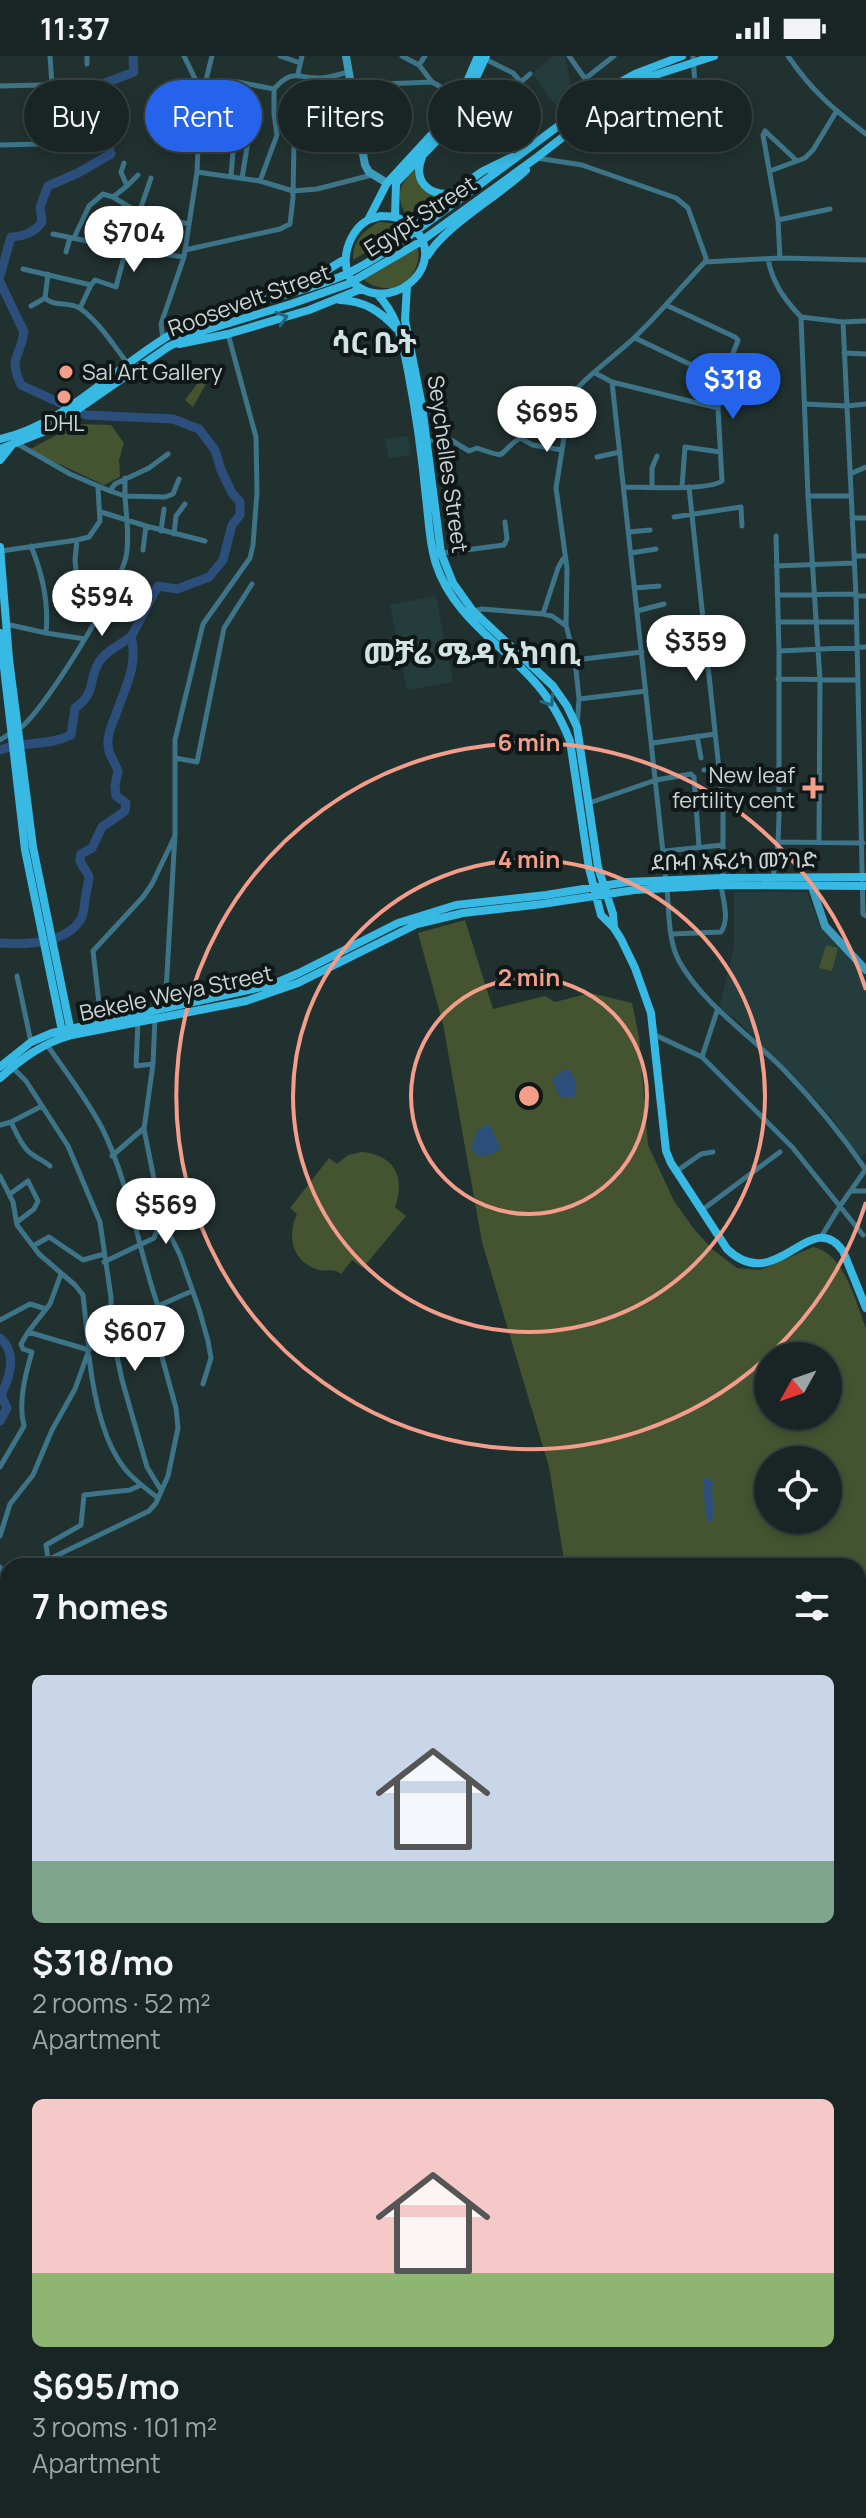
<!DOCTYPE html>
<meta charset="utf-8">
<style>
:root{--surface:#192524;--page:#222d2c;--text:#f1f3f6;--muted:#9fa5a6;--line:#374241;--accent:#2563eb}
body{margin:0;font-family:Manrope,"Noto Sans Ethiopic",sans-serif;background:var(--page);color:var(--text);height:100vh;display:flex;flex-direction:column;font-size:30px;white-space:nowrap}
*{box-sizing:border-box;margin:0}
p{font-size:26px;color:var(--muted)}
.icon{flex:none;width:44px;height:44px;fill:none;stroke:currentColor;stroke-width:2;stroke-linecap:round;stroke-linejoin:round}
.map{position:relative;flex:1;overflow:hidden}
.side{position:absolute;left:0px;top:1502px;width:866px;height:960px;display:flex;flex-direction:column;background:var(--surface);border-radius:24px 24px 0 0;box-shadow:0 4px 12px #0003,0 0 0 2px var(--line)}
.side>*{flex:none}
.guide{position:absolute;left:24px;top:24px;width:818px;height:72px;display:flex;gap:16px}
.needle{width:52px;rotate:230deg}
.tools{position:absolute;left:754px;top:1286px;display:grid;gap:16px}
.tools a{display:grid;place-items:center;width:88px;height:88px;border-radius:50%;background:var(--surface);box-shadow:0 4px 12px #0003,0 0 0 2px var(--line);font-size:40px}
.price{position:absolute;translate:-50% -68px;padding:0 18px;border-radius:28px;background:#fff;color:#222;font-size:26px;line-height:52px;filter:drop-shadow(0 2px 4px #0008)}
.price::after{content:'';position:absolute;left:50%;top:48px;width:24px;height:18px;margin-left:-12px;background:inherit;clip-path:polygon(0 0,100% 0,50% 100%)}
.price.current{background:var(--accent);color:#fff}
ul{padding:0;list-style:none}
li{display:grid;align-content:center;gap:16px;height:424px;padding:0 32px}
li span{display:grid;place-items:center;height:248px;border-radius:12px;color:#555}
li>.icon{margin-inline-start:auto}
span .icon{width:144px;height:144px;fill:#fffc;stroke-width:1}
li b{font-size:34px}
h2{display:flex;justify-content:space-between;align-items:center;height:96px;padding:0 32px;font-size:34px}
.pill{padding:0 28px;border-radius:36px;background:var(--surface);box-shadow:0 4px 12px #0003,0 0 0 2px var(--line);font-size:28px;line-height:72px}
.pill.current{background:var(--accent);color:#fff}
.status{display:flex;justify-content:space-between;align-items:center;height:56px;padding:0 40px;background:var(--surface);direction:ltr}
.status svg{height:22px;fill:currentColor}
.map>svg:first-child{display:block}
.built{fill:#243d3c}
.green{fill:#445431;fill-rule:evenodd}
.water{fill:#2c4e7b}
.lines{fill:none;stroke-linecap:round;stroke-linejoin:round}
.river{stroke:#2c4e7b;stroke-width:9}
.street{stroke:#3e7488;stroke-width:5}
.secondary{stroke:#3d9bbb;stroke-width:8}
.primary{stroke:#37b9e3;stroke-width:8}
.highway{stroke:#60d2fa;stroke-width:10}
.tram{stroke:#808c8b;stroke-width:2}
.oneway{stroke:#24687d}
.ring{fill:none;stroke:#f49d8b;stroke-width:4}
.poi-dot{fill:#f49d8b;stroke:#101717;stroke-width:3}
.labels{text-anchor:middle;stroke-width:8;stroke-linejoin:round;paint-order:stroke}
.street-label{font-size:22px;fill:#cdd6d6;stroke:#101717}
.poi-label{font-size:22px;fill:#cdd6d6;stroke:#101717;text-anchor:start}
.district-label{font-size:30px;font-weight:bold;fill:#d0e3e2;stroke:#101717}
.centre{fill:#f49d8b;stroke:#101717;stroke-width:4}
.ring-label{font-size:24px;text-anchor:middle;font-weight:bold;fill:#f49d8b;stroke:#101717;stroke-width:8;stroke-linejoin:round;paint-order:stroke}
</style>
<div class="status"><b>11:37</b><svg viewBox="0 0 49 12"><path d="M0 12V9h3v3zM5 12V6h3v6zM10 12V3h3v9zM15 12V0h3v12zM26 1h20v11H26zM47 4h2v5h-2z"/></svg></div>
<div class="map">
<svg width="866" height="2462" viewBox="0 0 866 2462">
<rect width="100%" height="100%" fill="#213130"/>
<path class="built" d="M554 0H565L571 30 563 36 571 47 560 55 532 17Z
M408 380 411 399 389 402 385 383Z
M436 540 453 626 407 634 390 549Z
M734 836H807L820 870 866 921V1097L859 1102 830 1059 735 962 719 954 734 891Z
M0 1836 8 1838V2197H0Z"/>
<path class="green" d="M416 112V119L440 140 412 160 406 159C394 136 400 129 416 112Z
M379 166 399 168 406 172 353 204C353 184 362 176 379 166Z
M418 192C423 224 389 245 363 223Z
M181 312 207 326 193 351 185 344 197 328 190 324 188 327 179 321 178 317Z
M76 368 111 369 124 387 119 404 120 421 104 429 29 394Z
M465 864 493 953 545 940 555 946 590 937 632 947 639 981 648 1089 674 1145 694 1173 713 1194 737 1212 760 1214 813 1191C845 1197 855 1246 866 1272V1742L858 1749V1510H565L549 1411 482 1186 443 968 418 877ZM768 1300H828V1360H768ZM768 1404H828V1464H768Z
M826 889 838 892 832 915 819 912Z
M362 1096C394 1099 406 1121 395 1151L406 1160 363 1212 352 1204 341 1218C332 1211 325 1217 316 1213 291 1204 287 1179 297 1158L290 1152 329 1102 337 1108 348 1099Z"/>
<path class="water" d="M565 1013 570 1014C575 1023 579 1031 574 1041L560 1042 552 1023Z
M484 1070H490L501 1093 494 1098 478 1100 471 1093 477 1075Z
M704 1421 713 1425C710 1439 716 1453 712 1467L707 1464 703 1434Z"/>
<g class="lines">
<path class="river" d="M0 220 11 181C24 180 34 177 42 166L40 151 48 130 78 117 111 98C105 77 91 61 80 41L84 35 134 16 133 0
M0 226 24 276C20 303 8 300 21 329L86 359 173 363 199 373 215 394 221 414 232 437 240 446V459L232 469 223 504 209 521 177 533 158 530 131 581C139 609 124 634 115 661 112 668 108 677 108 685 107 697 114 704 118 715L115 729 116 740 126 747 125 755 102 771 92 792 81 798 80 805C92 827 90 814 86 838 84 846 85 856 81 863 66 888 25 889 0 887
M0 694C23 685 49 690 71 679L75 652C97 636 88 624 99 606 106 595 121 588 131 581
M0 1282C18 1297 10 1321 1 1339L7 1352 0 1365"/>
<path class="street" d="M50 0 52 29
M184 0 202 37
M280 0 300 7
M402 0 419 9 432 26 462 43
M569 0 598 41
M693 0 697 56 700 58 720 57
M788 0C812 35 833 53 866 78
M485 3 513 17 521 26 530 18
M87 8V0
M419 9 425 0
M298 18 302 0
M586 22 614 0
M207 26H238L274 33
M0 30 82 28
M353 36 383 28 432 26
M152 45 168 47
M609 47 636 68 705 90
M320 58 332 51H354
M765 75 763 79 778 164 780 202
M765 75 797 105
M0 89 87 87
M177 92 165 90 162 87 168 47 200 48
M537 102 582 109 676 142 688 152 706 202 705 206C682 230 661 256 637 279 621 296 578 325 570 343L556 432 567 512 566 569 575 604 579 643 577 670
M770 115 805 102 813 94 836 56
M197 116 260 125 293 135 317 133 372 119
M231 120 235 71
M242 122 249 79
M260 125 277 79 274 58V33C294 11 298 23 322 22 331 21 340 18 349 16
M127 130 138 119
M113 141 127 130 121 116 124 107
M139 157 151 122
M778 164 830 153
M53 178 126 193 184 201
M74 182 89 150 103 138 113 141 139 157 189 168
M185 194 280 173 290 168 293 142 294 84
M66 196 70 182
M768 203C773 228 784 243 801 261L843 266 866 265
M705 206 780 202 866 204
M23 213 91 229 95 224 116 231 126 193
M45 242 48 218
M31 250 45 242C55 252 69 244 81 253 100 267 114 290 128 308
M80 252 91 229
M801 261 808 440 820 624 819 786
M843 266 856 540 863 858 866 860
M635 282 723 324
M163 283 161 268 184 201 197 116 200 48 212 0
M844 297 866 298
M595 317 612 326 666 824
M612 326 718 352
M805 348 847 350 866 348
M427 385 451 384 469 395 477 392C512 404 494 399 520 382L533 389 562 394
M16 387 70 418 110 435 115 428 149 412 168 398
M597 401 620 396
M850 418 866 411
M125 422V440L165 441 173 438 179 423
M625 431C646 431 707 435 722 425L718 352 723 324 738 284 735 281 666 249
M652 431V412L657 400
M682 431 685 391 720 396
M689 431 723 751V822
M808 440H851
M101 456 146 470 205 485
M674 461 741 451 742 470
M852 462H866
M161 475 164 453
M629 476 650 474
M174 478 176 460 185 448
M143 494 146 470
M1 495 77 484
M442 497 504 489 507 483 505 466
M631 497 656 493
M854 500H866
M776 510 854 507
M635 532 659 530
M78 533 75 504 77 484 89 481 100 465 98 432
M777 539 856 538
M856 540H866
M474 555 482 553 543 558 552 560 565 569
M637 555 664 548
M543 558 558 512 563 503
M778 566H857
M6 568 46 577C49 546 43 519 31 490
M46 577 85 583
M779 595 866 591
M575 604 642 596
M778 623 858 624
M579 643 646 635
M19 673C44 656 119 532 126 501 130 482 126 460 125 440L110 435
M697 680 701 702
M0 684 11 677
M653 687 715 678
M175 702 197 706 224 572 252 528
M704 714 719 713
M589 747 656 724 691 718 694 721 699 791
M778 786 863 787
M665 795 723 789
M773 822 778 786 779 760V595L776 480
M667 832C669 854 668 885 679 905 703 948 750 979 784 1014 814 1045 841 1078 866 1114
M672 878 721 876C730 862 723 845 721 829
M17 920 31 986
M165 953 175 778V684L203 568 250 502 253 489 257 436 256 381 228 278
M155 962 153 1008 144 1073 162 1163 180 1199 199 1253 208 1285 211 1302 203 1328
M101 965 93 895 143 841 152 828 174 782
M138 965 136 1010 153 1008
M655 979 702 1001 793 1092 863 1179
M47 989C66 1016 87 1043 102 1072 129 1126 138 1193 158 1250
M702 1001 717 955
M12 1011 26 1025 68 1090 100 1166 111 1241V1272L122 1324 147 1411 161 1434
M11 1066 42 1050
M0 1069 11 1066C16 1076 20 1087 28 1095 34 1101 43 1104 50 1110
M112 1100 144 1072
M677 1115 701 1098 713 1096
M0 1120 13 1146 17 1169 39 1198 75 1229 83 1239 89 1294 75 1333 52 1374 33 1419 10 1448 0 1480
M851 1135H866
M10 1138 28 1125 38 1145 34 1153 17 1166
M702 1154 780 1096
M821 1181 840 1150 866 1113
M33 1190 49 1181 83 1204 104 1198
M104 1206 154 1182 162 1164
M61 1218 50 1248 28 1276 89 1294
M149 1254 192 1235
M0 1264 30 1248 46 1253
M89 1300C93 1335 102 1385 125 1413 134 1424 146 1433 158 1442
M0 1411 24 1370C18 1347 25 1319 32 1296L23 1293 21 1288 28 1276
M48 1503 46 1489 81 1469 84 1439 130 1434 141 1429
M35 1510 149 1455 156 1447 168 1420 178 1372 176 1352 149 1254 111 1272 89 1276
M0 1511 8 1527
M0 1548 8 1531
M0 1581 8 1625
M0 1769 8 1754
M858 1815 866 1808
M858 1823 866 1831
M861 1930 866 1936
M858 1957 863 1964 866 1961
M858 2026 866 2017
M858 2079 866 2082
M858 2131 866 2145
M0 2202H8
M858 2203 866 2190
M0 2266 8 2268
M0 2320 8 2314
M858 2370 866 2373
M0 2377H8
M0 2450H8
M92 2454 97 2462
M342 2454 357 2462
M369 2454V2462
M407 2454 410 2462
M525 2454 528 2462
M580 2454 581 2462
M695 2454 699 2462
M733 2454 738 2462
M27 2462V2454
M420 2462 442 2454
M652 2462 686 2454
M770 2462 774 2454"/>
<path class="secondary" d="M346 0 365 109 369 116 387 127
M812 831 825 870 866 914
M858 2430 866 2436"/>
<path class="primary" d="M422 101C413 124 427 139 450 138
M380 160C394 160 404 162 414 172 448 208 397 254 360 232 335 217 346 176 368 164 372 162 376 162 380 160Z
M395 161 396 127 447 74 465 46 486 0
M368 164 387 127 446 63 460 42 478 0
M408 167 483 115 512 101
M428 199C445 170 499 140 526 114
M407 230 405 264 422 350 441 497 453 527 473 555 553 630 567 650 577 671 598 811 613 858 614 872
M377 238C399 260 402 286 408 315 416 357 422 399 426 442 429 464 429 486 436 508 452 558 498 586 532 623 549 641 561 662 570 685L589 812 601 859 614 872 621 883 635 912 651 957 666 1095 671 1107 727 1193C777 1241 810 1149 843 1195L866 1252
M340 244C365 245 380 255 397 273
M222 254 240 244 324 216 345 203
M179 288 228 278 309 254 361 233
M0 383C67 368 116 309 175 276 226 247 288 243 342 220 379 203 416 175 449 151 503 112 556 71 610 32L635 18 682 0
M0 393 48 374 168 291 193 278 291 248 348 228 420 186 536 102 625 33 643 23 714 0
M0 404 12 389
M0 491 9 603 33 791 71 976
M0 577 25 794 62 975
M0 1011 31 986 52 977 271 929 299 917 398 867 456 849 546 839 627 826 723 822 866 821
M0 1022C22 1002 43 987 72 979L246 945 298 927 417 868 463 857 542 848 634 834 721 829 866 830
M0 1818 8 1820
M0 1833 8 1835
M858 1861 866 1854
M858 1888 866 1881
M858 2204 864 2222
M858 2218 866 2246
M319 2454 321 2462
M329 2454 331 2462"/>
<path class="highway" d="M858 1869 866 1862
M858 1879 866 1872
M47 2454 48 2462
M66 2462 67 2454"/>
<path class="tram" d="M0 1826 8 1828"/>
</g>
<defs><path id="oneway-chevron" d="M-2-3.5L2.5 0L-2 3.5" fill="none" stroke-width="1.6" stroke-linecap="round" stroke-linejoin="round" transform="scale(2)"/></defs>
<g class="oneway">
<use href="#oneway-chevron" transform="translate(282 262) rotate(-17)"/>
<use href="#oneway-chevron" transform="translate(549 645) rotate(56)"/>
</g>
<g class="ring">
<circle cx="529" cy="1040" r="118"/>
<circle cx="529" cy="1040" r="236"/>
<path d="M866 1146A353 353 0 1 1 866 934"/>
</g>
<g class="poi-dot">
<circle cx="66" cy="316" r="8"/>
<circle cx="64" cy="341" r="8"/>
<path d="M809 720h8v8h8v8h-8v8h-8v-8h-8v-8h8z"/>
</g>
<g class="labels">
<g class="street-label">
<text transform="translate(420 160) rotate(-33)" y="8">Egypt Street</text>
<text transform="translate(249 244) rotate(-20)" y="8">Roosevelt Street</text>
<text transform="translate(448 408) rotate(82)" y="8">Seychelles Street</text>
<text transform="translate(734 805) rotate(-1)" y="8">ደቡብ አፍሪካ መንገድ</text>
<text transform="translate(176 937) rotate(-12)" y="8">Bekele Weya Street</text>
</g>
<g class="poi-label">
<text x="82" y="324">Sal Art Gallery</text>
<text x="64" y="375" text-anchor="middle">DHL</text>
<text x="795" y="727" text-anchor="end">New leaf<tspan x="795" dy="25">fertility cent</tspan></text>
</g>
<g class="district-label">
<text x="374" y="297">ሳር ቤት</text>
<text x="472" y="608">መቻሬ ሜዳ አካባቢ</text>
</g>
</g>
<circle cx="529" cy="1040" r="12" class="centre"/>
<g class="ring-label">
<text x="529" y="695">6 min</text>
<text x="529" y="812">4 min</text>
<text x="529" y="930">2 min</text>
</g>
</svg>
<div class="tools">
<a><svg class="needle" viewBox="-14 -14 28 28"><path d="M0-13l5 13h-10z" fill="#e53935"/><path d="M0 13l5-13h-10z" fill="#9fa5a6"/></svg></a>
<a><svg class="icon" aria-label="locate" viewBox="0 0 24 24"><circle cx="12" cy="12" r="6"/><path d="M12 2v4M12 18v4M2 12h4M18 12h4"/></svg></a>
</div>
<b class="price" style="left:134px;top:218px">$704</b>
<b class="price current" style="left:733px;top:365px">$318</b>
<b class="price" style="left:547px;top:398px">$695</b>
<b class="price" style="left:102px;top:582px">$594</b>
<b class="price" style="left:696px;top:627px">$359</b>
<b class="price" style="left:166px;top:1190px">$569</b>
<b class="price" style="left:135px;top:1317px">$607</b>
<div class="guide">
<a class="pill">Buy</a>
<a class="pill current">Rent</a>
<a class="pill">Filters</a>
<a class="pill">New</a>
<a class="pill">Apartment</a>
</div>
<section class="side">
<h2>7 homes<svg class="icon" aria-label="filters" viewBox="0 0 24 24"><path d="M4 7h16M4 17h16"/><circle cx="9" cy="7" r="2"/><circle cx="15" cy="17" r="2"/></svg></h2>
<ul>
<li><span style="background:linear-gradient(#c9d6e8 75%,#7fa58c 0)"><svg class="icon" aria-label="home" viewBox="0 0 24 24"><path d="M3 11l9-7 9 7M6 9v11h12V9"/></svg></span><div><b>$318/mo</b><p>2 rooms · 52 m²</p><p>Apartment</p></div></li>
<li><span style="background:linear-gradient(#f6c9c9 70%,#8fb573 0)"><svg class="icon" aria-label="home" viewBox="0 0 24 24"><path d="M3 11l9-7 9 7M6 9v11h12V9"/></svg></span><div><b>$695/mo</b><p>3 rooms · 101 m²</p><p>Apartment</p></div></li>
</ul>
</section>
</div>
